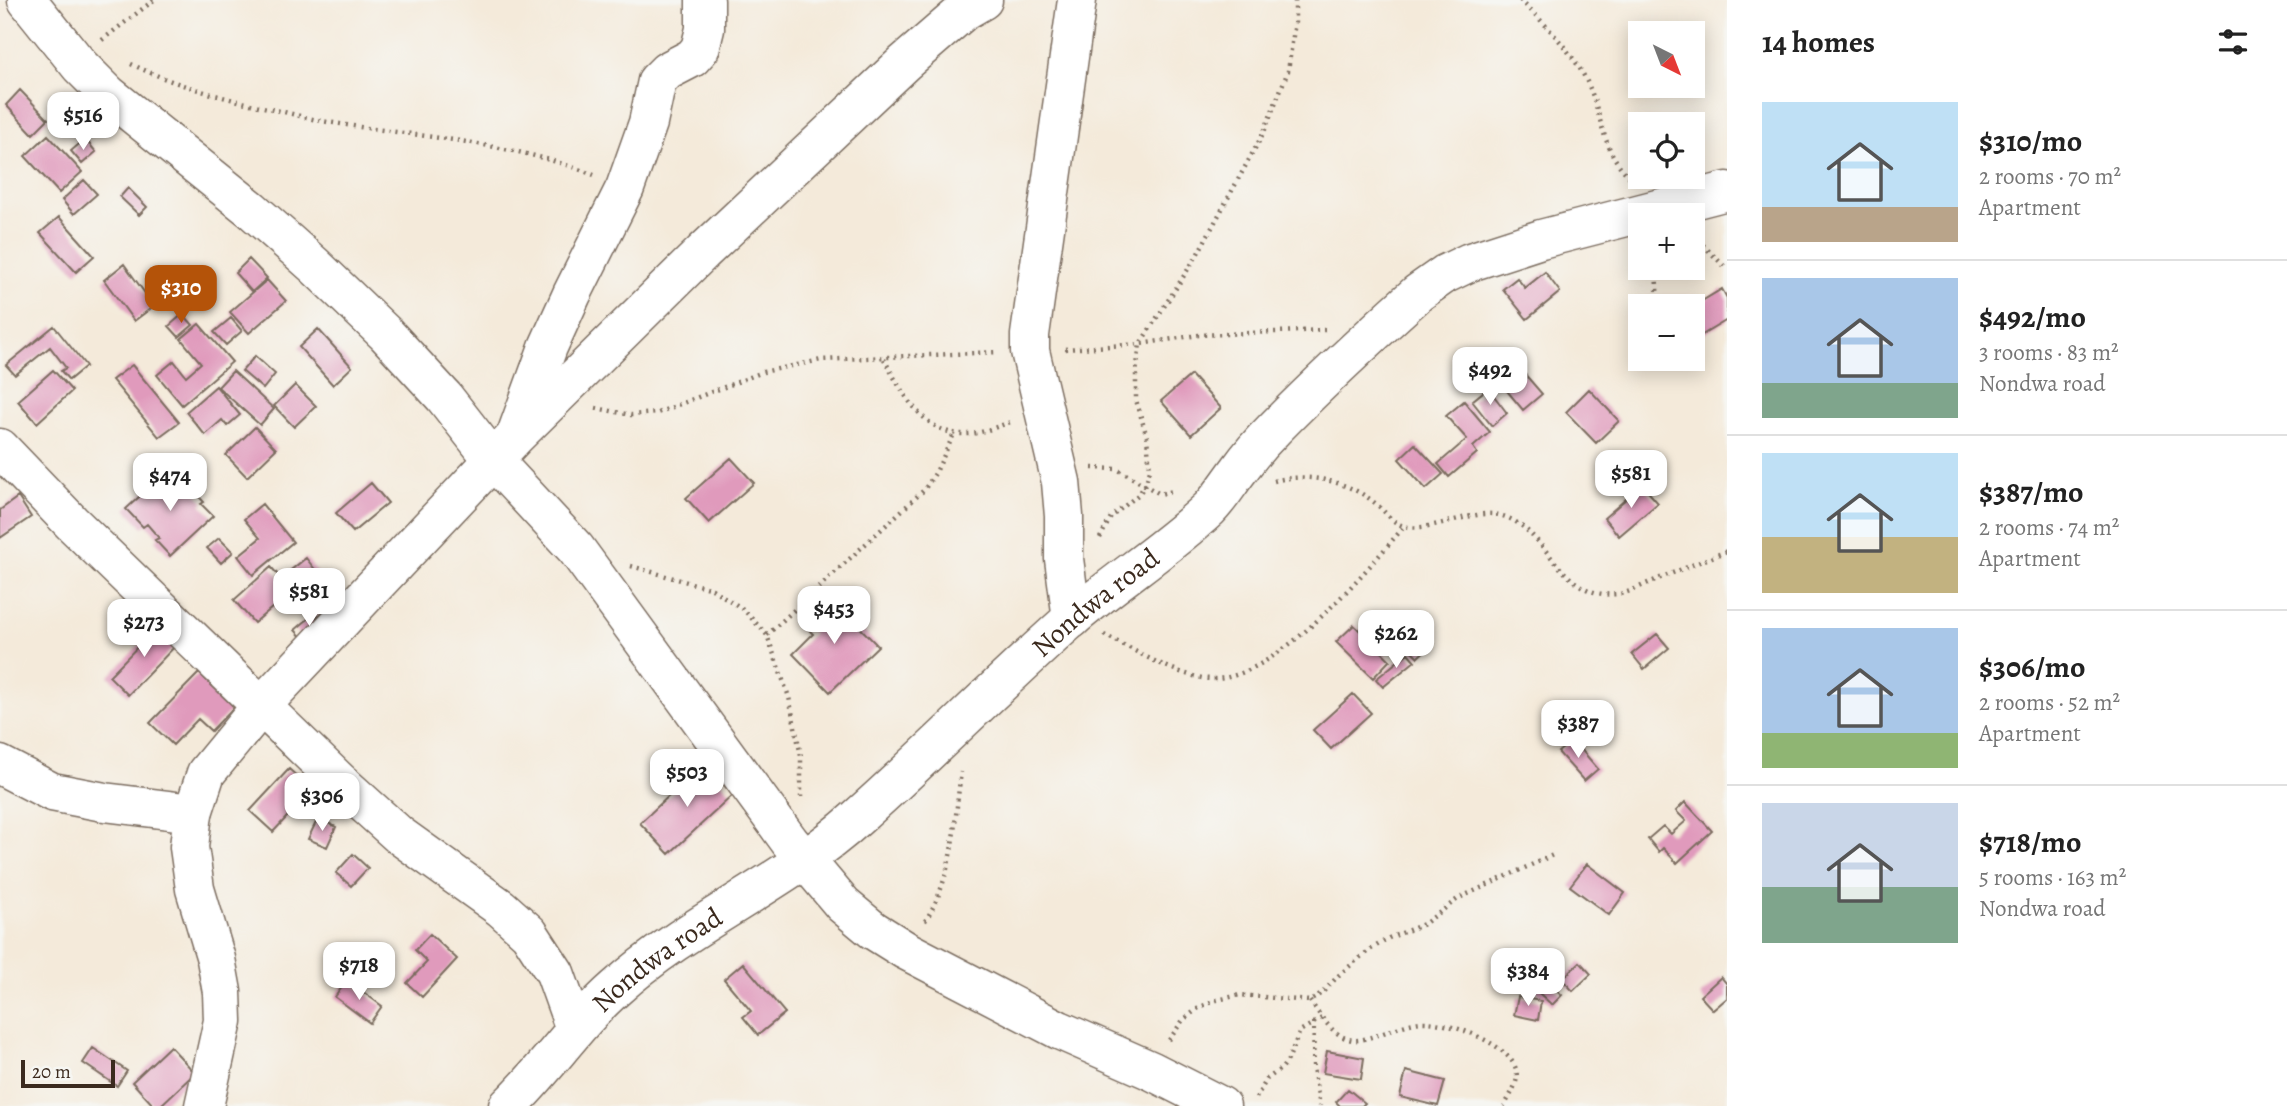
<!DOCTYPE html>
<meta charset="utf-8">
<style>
:root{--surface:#fff;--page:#f6f6f6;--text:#222;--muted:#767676;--line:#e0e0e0;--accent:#b45309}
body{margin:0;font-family:Alegreya,serif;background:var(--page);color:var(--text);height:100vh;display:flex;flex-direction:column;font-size:26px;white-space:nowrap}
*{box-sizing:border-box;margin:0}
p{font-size:23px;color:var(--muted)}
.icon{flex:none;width:38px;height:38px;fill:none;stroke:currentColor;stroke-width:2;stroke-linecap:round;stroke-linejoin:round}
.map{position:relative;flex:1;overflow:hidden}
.details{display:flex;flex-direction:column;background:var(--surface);width:560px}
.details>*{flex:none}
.needle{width:46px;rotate:138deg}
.tools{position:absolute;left:1628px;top:21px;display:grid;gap:14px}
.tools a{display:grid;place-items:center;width:77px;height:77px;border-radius:0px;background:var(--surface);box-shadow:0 4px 18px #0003;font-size:35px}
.scale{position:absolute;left:21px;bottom:18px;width:94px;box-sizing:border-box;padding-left:7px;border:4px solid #3b2a1e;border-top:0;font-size:19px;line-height:24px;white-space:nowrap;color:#3b2a1e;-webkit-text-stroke:5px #f6f6f2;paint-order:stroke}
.price{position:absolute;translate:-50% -60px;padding:0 16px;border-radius:14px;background:#fff;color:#222;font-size:23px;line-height:46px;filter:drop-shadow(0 2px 4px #0008)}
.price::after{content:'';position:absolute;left:50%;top:42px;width:21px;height:16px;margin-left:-10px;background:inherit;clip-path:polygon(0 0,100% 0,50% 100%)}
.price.current{background:var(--accent);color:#fff}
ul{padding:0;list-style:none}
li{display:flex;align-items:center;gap:21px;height:175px;padding:0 35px}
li+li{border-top:2px solid var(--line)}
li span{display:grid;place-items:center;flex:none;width:196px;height:140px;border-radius:0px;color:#555}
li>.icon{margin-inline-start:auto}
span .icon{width:84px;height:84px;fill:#fffc;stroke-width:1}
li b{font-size:30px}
h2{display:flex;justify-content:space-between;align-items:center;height:84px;padding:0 35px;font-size:30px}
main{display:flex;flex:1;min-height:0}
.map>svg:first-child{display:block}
.building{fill:#e09abc}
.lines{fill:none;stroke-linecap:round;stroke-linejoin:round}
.minor-casing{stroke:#7c6d60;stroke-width:41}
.path{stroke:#7c6d60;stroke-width:4.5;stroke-dasharray:2 5;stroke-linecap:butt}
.minor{stroke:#fff;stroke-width:38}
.labels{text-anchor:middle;stroke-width:6;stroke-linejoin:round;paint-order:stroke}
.street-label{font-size:28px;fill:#3b2a1e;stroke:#f6f6f2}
</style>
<main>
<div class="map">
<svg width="1727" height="1106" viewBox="0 0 1727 1106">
<rect width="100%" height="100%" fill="#f6f6f2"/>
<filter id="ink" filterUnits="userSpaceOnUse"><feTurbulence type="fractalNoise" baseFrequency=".0143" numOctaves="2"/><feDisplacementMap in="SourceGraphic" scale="14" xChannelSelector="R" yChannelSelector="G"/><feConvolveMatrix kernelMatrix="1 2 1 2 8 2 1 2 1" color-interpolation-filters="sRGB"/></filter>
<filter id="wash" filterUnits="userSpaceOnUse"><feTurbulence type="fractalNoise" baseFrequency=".00686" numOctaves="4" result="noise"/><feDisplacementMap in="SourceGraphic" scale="28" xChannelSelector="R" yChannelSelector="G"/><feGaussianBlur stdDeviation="1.57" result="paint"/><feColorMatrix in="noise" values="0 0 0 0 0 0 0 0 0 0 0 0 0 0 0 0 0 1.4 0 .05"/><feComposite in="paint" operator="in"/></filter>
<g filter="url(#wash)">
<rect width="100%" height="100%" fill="#f4eada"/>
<g id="blocks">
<path class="building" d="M20 90 48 119 33 134 6 105Z
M48 135 82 172 59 193 25 156Z
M85 139 96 152 82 164 71 151Z
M84 180 97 194 74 214 62 200Z
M128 188 147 207 139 215 120 197Z
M59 217 94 256 76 272 40 233Z
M249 259 267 278 252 292 235 273Z
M124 264 154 306 134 321 104 280Z
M1545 272 1560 292 1527 319 1503 289 1517 278 1525 288Z
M267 280 286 301 249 333 230 312Z
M1722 289 1727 298V320L1692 341V307Z
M183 314 193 325 179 337 169 326Z
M231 318 242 331 226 345 214 332Z
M199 324 232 362 182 405 157 375 174 361 186 376 201 363 181 339Z
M54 326 86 366 69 380 61 371 66 368 50 347 15 375 6 365Z
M318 329 352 367 333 385 299 347Z
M255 356 275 374 263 389 242 371Z
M1516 364 1542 394 1523 410 1498 380Z
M132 365 179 422 159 437 112 380Z
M53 370 72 391 37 423 18 401Z
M233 371 274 409 260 425 218 387Z
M1191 375 1221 408 1191 435 1161 401Z
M295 385 316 406 294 427 274 406Z
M216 386 240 415 227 426 222 420 205 435 186 412Z
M1488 388 1507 413 1492 426 1472 401Z
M1589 389 1619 421 1596 443 1566 412Z
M1464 401 1490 432 1473 447 1477 453 1449 477 1438 464 1467 439 1446 416Z
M255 427 276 449 247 477 226 455Z
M1415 444 1443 474 1426 489 1399 459Z
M731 458 754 483 709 523 686 498Z
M165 473 180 489 186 483 204 502 201 504 213 516 170 556 155 540 159 538 147 524 143 527 126 509Z
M371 483 388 503 353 532 336 513Z
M1642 485 1658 503 1619 536 1604 518Z
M18 497 31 517 0 538V510Z
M262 504 293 542 253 575 238 556 260 538 244 519Z
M219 538 233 552 221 563 207 548Z
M306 558 339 600 318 616 286 574Z
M271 567 292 591 254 623 234 600Z
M833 600 878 646 830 692 793 654 813 634 805 626Z
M314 614 323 625 305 641 295 630Z
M160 624 179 642 128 695 109 676Z
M1354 625 1390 660 1373 678 1336 642Z
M1410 627 1430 646 1418 657 1399 638Z
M1657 634 1669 648 1644 669 1632 654Z
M1408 653 1415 661 1383 687 1376 679Z
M199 673 234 707 211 731 198 719 173 745 150 723Z
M1353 694 1371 713 1331 749 1313 730Z
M1573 740 1598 769 1584 781 1558 752Z
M704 763 733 795 669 854 640 823Z
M289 769 312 790 273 832 250 811Z
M1685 802 1712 831 1677 863 1663 848 1659 852 1648 839 1663 826 1671 834 1686 821 1676 811Z
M318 818 336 827 327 847 308 839Z
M353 854 368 868 351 886 336 873Z
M1587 864 1625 893 1609 915 1570 886Z
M430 934 457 959 422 997 407 983 427 962 415 950Z
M1580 962 1591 974 1573 991 1562 979Z
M743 963 785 1013 758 1035 743 1017 751 1011 724 979Z
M1536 971 1562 995 1552 1005 1527 982Z
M1721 977 1727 984V998L1713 1010 1700 996Z
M347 980 382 1006 370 1023 335 997Z
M1518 997 1541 1001 1538 1020 1514 1015Z
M170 1046 195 1073 160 1106H154L132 1082Z
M93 1048 127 1071 117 1086 83 1063Z
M1327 1051 1364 1058 1361 1079 1323 1073Z
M1406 1071 1445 1081 1438 1106 1400 1097Z
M1348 1089 1365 1103 1362 1106H1340L1336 1102Z"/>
</g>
</g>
<g filter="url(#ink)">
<use href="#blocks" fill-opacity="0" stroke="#7c6d60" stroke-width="2"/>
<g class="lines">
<defs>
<g id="minor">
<path d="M27 0 80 66 108 94 251 209 314 265 386 334 444 397 494 461 576 549 790 842 843 905 873 930 905 950 1059 1030 1152 1071 1221 1106"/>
<path d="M517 432 548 347 572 294 625 188 648 123 657 81 667 71 692 58 700 49 705 29V0"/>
<path d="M0 448 72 523 340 782 399 835 501 908 529 933 555 973 575 1029"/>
<path d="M1072 619 1064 559V516L1061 482 1030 351V335L1077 0"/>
<path d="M0 765 52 792 104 802 193 813"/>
<path d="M204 1106 223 1021 222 992 216 959 195 889 189 847 193 813 206 773 262 705 515 437 703 252 904 63 964 11 983 0"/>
<path id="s1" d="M508 1106C547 1069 576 1023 616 988 689 922 784 884 857 818 929 754 997 685 1069 621 1114 582 1165 550 1209 509 1220 498 1229 483 1239 470 1249 456 1262 441 1275 428 1321 381 1369 337 1418 293L1445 274 1470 262 1541 239 1727 191"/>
</g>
</defs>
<use href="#minor" class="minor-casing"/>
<path class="path" d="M1520 0C1543 22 1567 46 1583 74 1604 111 1598 150 1633 180
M102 40 154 0
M131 64C177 86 223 98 272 109 293 114 313 120 334 123 421 137 511 142 594 175
M1693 235 1727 269
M1656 268 1658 306
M1065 349 1140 344 1199 335 1325 330
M884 359C902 392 924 437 969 434 983 433 998 426 1011 422
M596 408 631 415 657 413 763 372 821 360 997 352
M1092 468 1117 469 1160 494 1173 491
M1274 481C1308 472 1348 481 1375 503 1384 510 1392 523 1404 526 1425 533 1468 512 1493 514 1547 520 1556 601 1618 594 1630 593 1642 585 1653 581 1677 571 1702 561 1727 551
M1100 538 1111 517 1139 494 1145 485 1150 470 1147 437 1136 400V373L1140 344 1196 257 1264 132 1288 71 1295 22V0
M631 566 712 589 743 609 767 635 789 697 801 756V797
M767 635 924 490 936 472 954 434
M1104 635C1135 650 1167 671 1202 678 1269 691 1364 572 1404 527
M925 921C954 877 954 823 961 772
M1310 1001C1321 1016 1333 1037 1353 1040 1368 1042 1400 1024 1420 1022 1445 1020 1519 1045 1517 1077 1516 1086 1509 1098 1504 1106
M1314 1022 1313 1068 1320 1106
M1169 1040 1183 1020 1200 1007 1217 1000 1240 995 1310 1001 1323 992 1339 975 1368 951 1389 938 1424 924 1459 898 1553 855
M1256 1098 1267 1079 1282 1068 1288 1060 1300 1031 1322 1018"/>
<use href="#minor" class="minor"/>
</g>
</g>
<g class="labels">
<g class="street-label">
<text dy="10" stroke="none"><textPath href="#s1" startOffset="777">Nondwa road</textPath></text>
<text dy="10" stroke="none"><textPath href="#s1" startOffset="210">Nondwa road</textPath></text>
</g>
</g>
</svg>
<div class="tools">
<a><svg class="needle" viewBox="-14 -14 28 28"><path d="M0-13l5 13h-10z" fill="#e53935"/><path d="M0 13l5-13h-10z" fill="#767676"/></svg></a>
<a><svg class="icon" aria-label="locate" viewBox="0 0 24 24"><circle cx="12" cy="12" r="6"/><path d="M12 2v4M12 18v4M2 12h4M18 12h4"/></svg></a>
<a>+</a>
<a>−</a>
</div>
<div class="scale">20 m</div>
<b class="price" style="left:83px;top:152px">$516</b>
<b class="price current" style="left:181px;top:325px">$310</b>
<b class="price" style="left:1490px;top:407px">$492</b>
<b class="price" style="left:1631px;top:510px">$581</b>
<b class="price" style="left:170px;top:513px">$474</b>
<b class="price" style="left:309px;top:628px">$581</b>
<b class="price" style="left:834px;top:646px">$453</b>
<b class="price" style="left:144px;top:659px">$273</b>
<b class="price" style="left:1396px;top:670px">$262</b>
<b class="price" style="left:1578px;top:760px">$387</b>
<b class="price" style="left:687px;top:809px">$503</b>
<b class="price" style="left:322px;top:833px">$306</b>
<b class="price" style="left:359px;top:1002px">$718</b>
<b class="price" style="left:1528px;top:1008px">$384</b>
</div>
<section class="details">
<h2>14 homes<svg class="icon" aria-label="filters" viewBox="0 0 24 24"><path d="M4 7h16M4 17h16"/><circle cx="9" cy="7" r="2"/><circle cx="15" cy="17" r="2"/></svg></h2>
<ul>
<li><span style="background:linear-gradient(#bfe0f5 75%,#b9a48a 0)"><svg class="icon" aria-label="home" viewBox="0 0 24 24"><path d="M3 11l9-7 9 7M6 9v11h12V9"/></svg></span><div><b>$310/mo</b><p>2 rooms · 70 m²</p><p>Apartment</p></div></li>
<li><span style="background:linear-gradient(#a9c7e8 75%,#7fa58c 0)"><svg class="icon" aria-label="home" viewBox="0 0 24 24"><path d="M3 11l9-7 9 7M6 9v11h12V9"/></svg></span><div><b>$492/mo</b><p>3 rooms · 83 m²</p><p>Nondwa road</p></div></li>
<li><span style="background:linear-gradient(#bfe0f5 60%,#c2b280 0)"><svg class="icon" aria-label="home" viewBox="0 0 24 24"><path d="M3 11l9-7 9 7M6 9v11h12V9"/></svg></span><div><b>$387/mo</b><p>2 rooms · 74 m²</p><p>Apartment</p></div></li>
<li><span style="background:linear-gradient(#a9c7e8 75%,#8fb573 0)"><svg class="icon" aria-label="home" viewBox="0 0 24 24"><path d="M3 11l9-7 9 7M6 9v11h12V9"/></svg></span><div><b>$306/mo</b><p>2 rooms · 52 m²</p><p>Apartment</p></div></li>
<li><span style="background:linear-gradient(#c9d6e8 60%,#7fa58c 0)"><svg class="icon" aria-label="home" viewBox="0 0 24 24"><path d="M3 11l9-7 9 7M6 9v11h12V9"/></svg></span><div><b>$718/mo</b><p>5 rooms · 163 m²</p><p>Nondwa road</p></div></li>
</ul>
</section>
</main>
